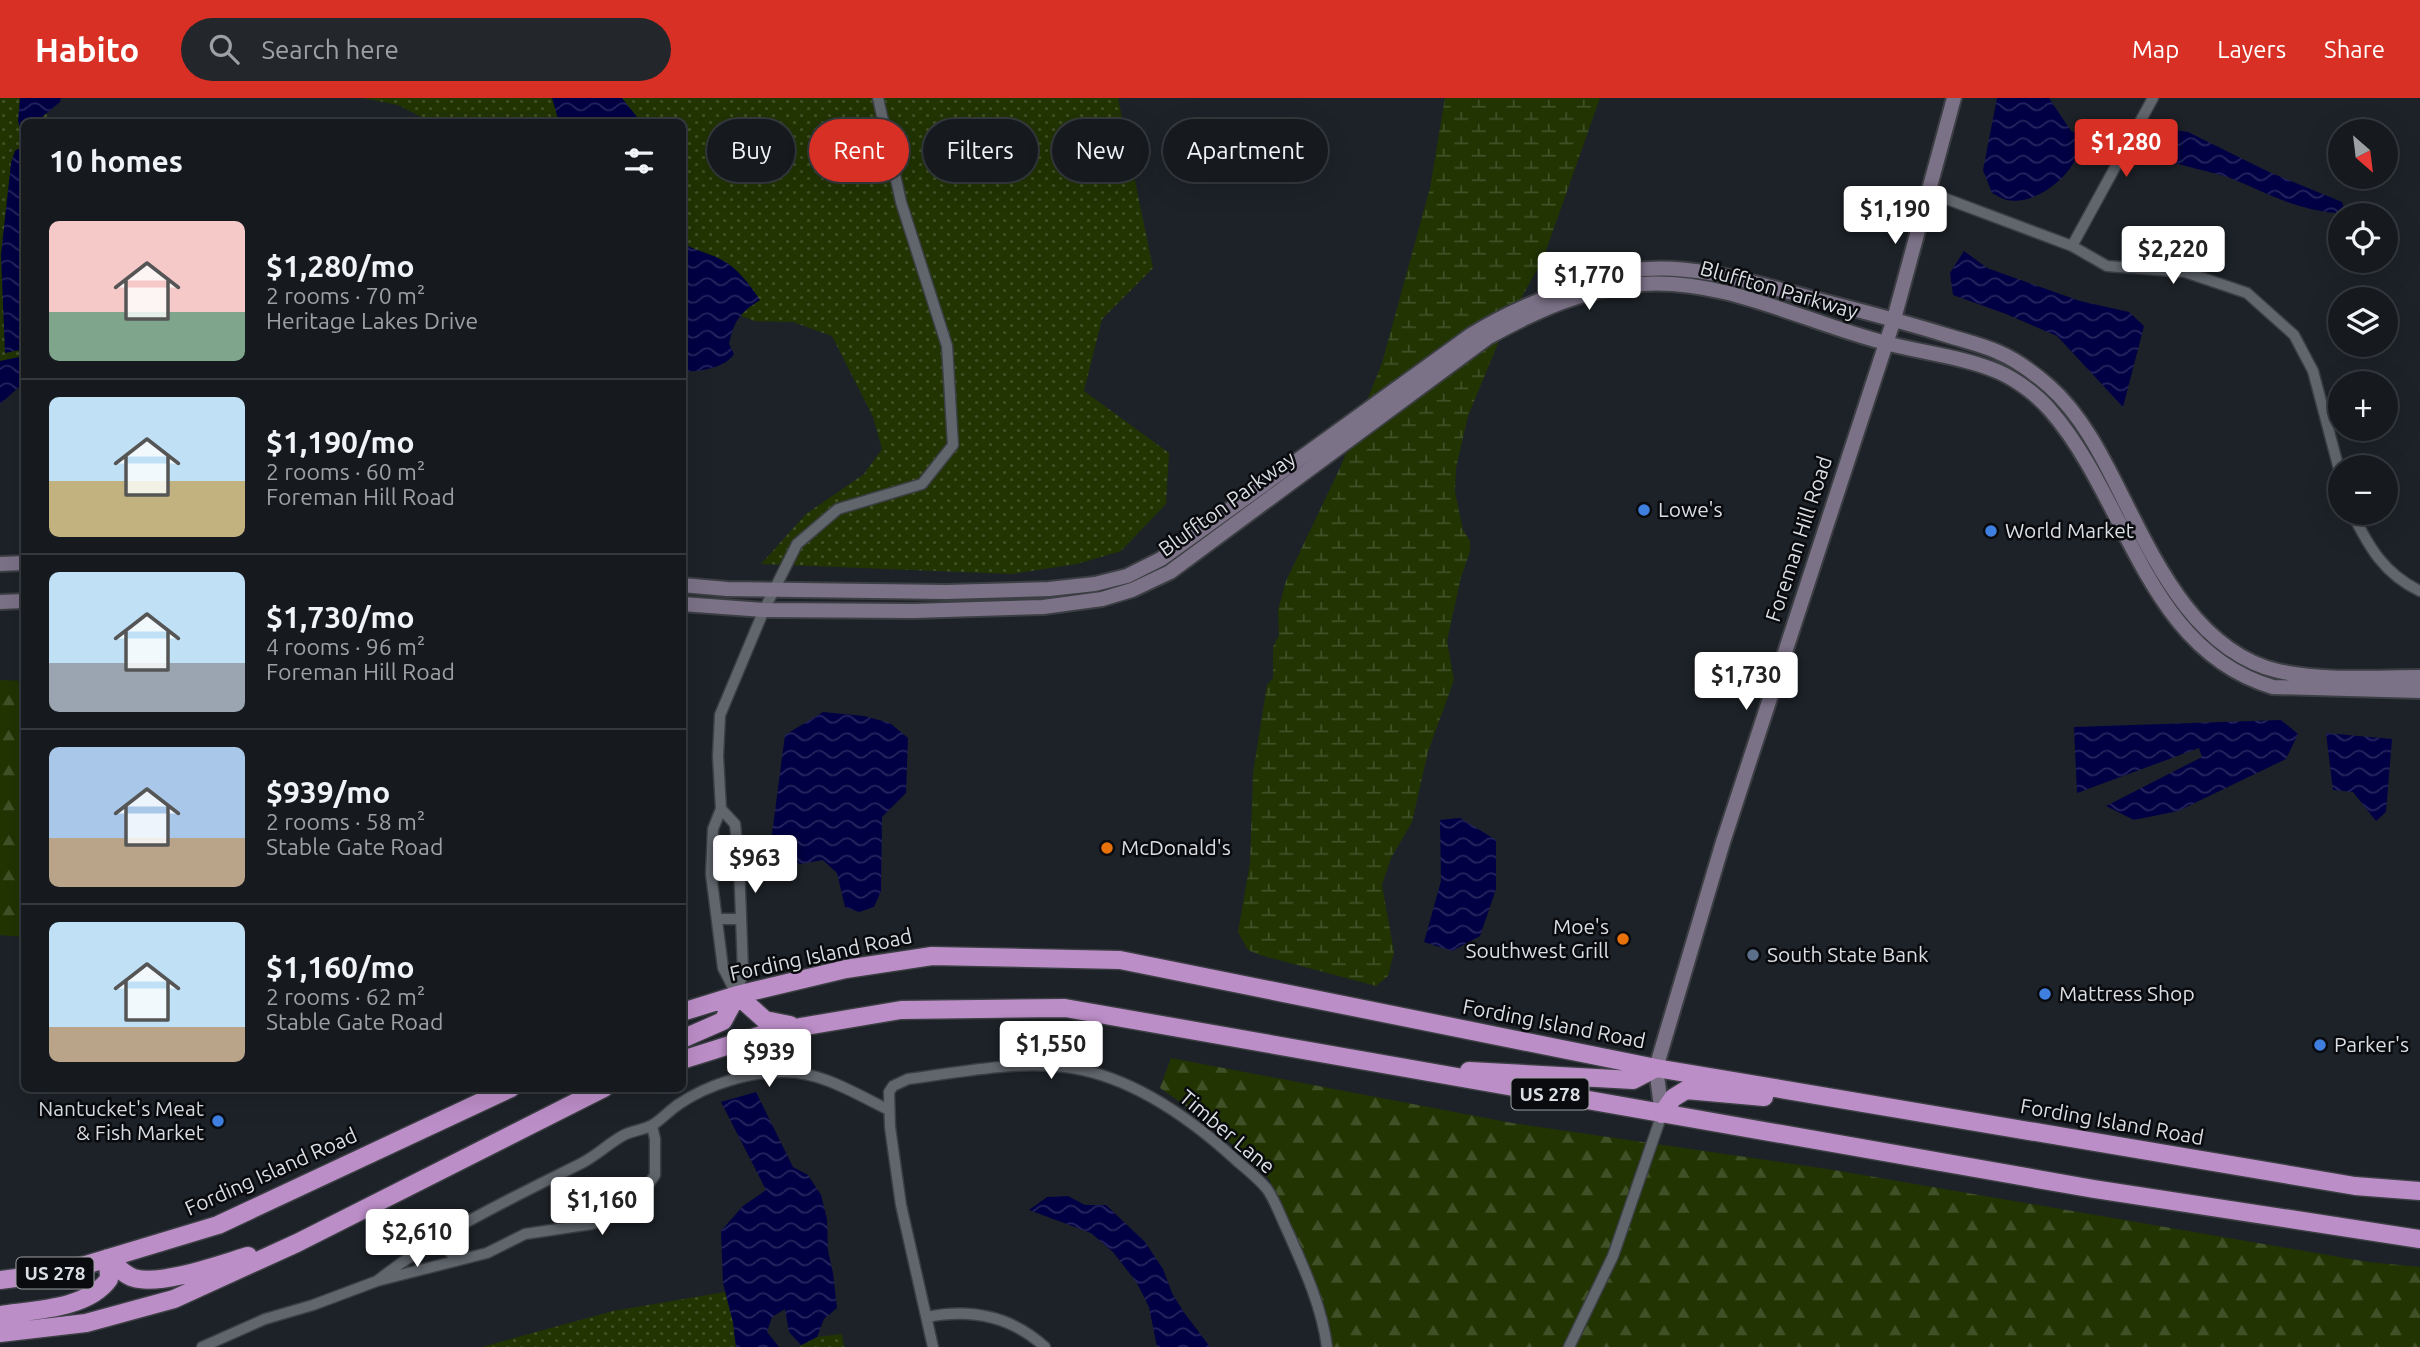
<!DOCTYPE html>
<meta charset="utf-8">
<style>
:root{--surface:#161a1e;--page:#23272b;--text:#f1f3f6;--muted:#9ea1a4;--line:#35383c;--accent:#d93025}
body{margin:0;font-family:Ubuntu,sans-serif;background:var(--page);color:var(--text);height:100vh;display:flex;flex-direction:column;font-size:26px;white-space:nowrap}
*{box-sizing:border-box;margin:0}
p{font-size:23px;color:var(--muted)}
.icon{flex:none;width:38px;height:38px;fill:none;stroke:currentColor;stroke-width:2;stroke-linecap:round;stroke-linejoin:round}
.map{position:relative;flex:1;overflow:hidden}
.details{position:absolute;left:21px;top:21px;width:665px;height:973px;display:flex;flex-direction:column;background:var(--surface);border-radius:10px;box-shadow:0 7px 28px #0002,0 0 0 2px var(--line)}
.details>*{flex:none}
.top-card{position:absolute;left:707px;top:21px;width:665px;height:63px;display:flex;gap:14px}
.needle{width:46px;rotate:152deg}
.tools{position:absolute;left:2328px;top:21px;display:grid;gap:14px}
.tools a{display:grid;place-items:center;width:70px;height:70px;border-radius:50%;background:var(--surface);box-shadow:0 7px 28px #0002,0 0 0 2px var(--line);font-size:35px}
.price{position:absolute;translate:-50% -60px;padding:0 16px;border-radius:7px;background:#fff;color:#222;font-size:23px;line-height:46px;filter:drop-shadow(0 2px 4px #0008)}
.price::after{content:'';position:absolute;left:50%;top:42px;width:21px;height:16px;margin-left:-10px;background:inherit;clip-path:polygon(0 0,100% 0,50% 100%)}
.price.selected{background:var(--accent);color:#fff}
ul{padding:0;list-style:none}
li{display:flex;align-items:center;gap:21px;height:175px;padding:0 28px}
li+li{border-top:2px solid var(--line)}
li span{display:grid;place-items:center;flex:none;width:196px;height:140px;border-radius:10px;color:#555}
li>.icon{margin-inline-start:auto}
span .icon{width:84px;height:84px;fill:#fffc;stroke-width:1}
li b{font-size:30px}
h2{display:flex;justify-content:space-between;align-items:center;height:84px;padding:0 28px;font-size:30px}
.tag{padding:0 24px;border-radius:32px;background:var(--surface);box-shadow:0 7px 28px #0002,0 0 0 2px var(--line);font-size:24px;line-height:63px}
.tag.selected{background:var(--accent);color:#fff}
header{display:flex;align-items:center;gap:42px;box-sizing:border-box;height:98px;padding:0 35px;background:var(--accent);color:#fff}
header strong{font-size:33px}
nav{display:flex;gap:38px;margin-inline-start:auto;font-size:24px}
.search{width:490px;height:63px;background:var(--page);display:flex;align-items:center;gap:18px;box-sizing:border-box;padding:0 24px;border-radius:38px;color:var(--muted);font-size:26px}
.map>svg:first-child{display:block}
.grass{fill:url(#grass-dots)}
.forest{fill:url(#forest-firs)}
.wetland{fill:url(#wetland-marsh)}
.water{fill:url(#water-waves)}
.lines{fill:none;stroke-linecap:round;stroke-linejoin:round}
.street-casing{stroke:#3b3e42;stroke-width:13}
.secondary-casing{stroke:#3b3e42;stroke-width:18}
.highway-casing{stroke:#3b3e42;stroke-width:21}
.street{stroke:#61666d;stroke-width:10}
.secondary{stroke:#7c7288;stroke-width:14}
.highway{stroke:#bc8ec8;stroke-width:18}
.shop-dot{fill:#3f7fe0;stroke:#090b0e;stroke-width:2.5}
.food-dot{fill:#e8710a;stroke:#090b0e;stroke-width:2.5}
.service-dot{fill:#5c6f8a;stroke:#090b0e;stroke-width:2.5}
.labels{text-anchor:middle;stroke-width:5;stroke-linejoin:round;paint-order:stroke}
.shield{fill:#090b0e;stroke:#9c9fa2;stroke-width:2}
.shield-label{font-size:19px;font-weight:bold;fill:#dbdee2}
.street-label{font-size:21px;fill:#dbdee2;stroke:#090b0e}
.poi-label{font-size:21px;fill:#dbdee2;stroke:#090b0e;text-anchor:start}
</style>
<header>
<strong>Habito</strong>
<div class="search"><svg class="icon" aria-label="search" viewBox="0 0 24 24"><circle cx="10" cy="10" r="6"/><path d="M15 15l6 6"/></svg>Search here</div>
<nav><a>Map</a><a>Layers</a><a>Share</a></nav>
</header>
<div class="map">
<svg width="2420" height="1249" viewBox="0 0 2420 1249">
<defs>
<pattern id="grass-dots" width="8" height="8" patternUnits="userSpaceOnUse" patternTransform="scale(1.75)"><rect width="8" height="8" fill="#213402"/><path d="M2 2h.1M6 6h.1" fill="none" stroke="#415127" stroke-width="1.8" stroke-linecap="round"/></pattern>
<pattern id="forest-firs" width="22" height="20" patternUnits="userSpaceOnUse" patternTransform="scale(1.75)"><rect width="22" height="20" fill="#213402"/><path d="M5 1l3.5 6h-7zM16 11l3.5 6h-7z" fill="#415127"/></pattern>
<pattern id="wetland-marsh" width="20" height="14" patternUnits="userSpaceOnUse" patternTransform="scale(1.75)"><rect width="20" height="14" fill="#213402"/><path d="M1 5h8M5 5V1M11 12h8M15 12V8" fill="none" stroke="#415127"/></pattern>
<pattern id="water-waves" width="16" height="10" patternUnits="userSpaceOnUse" patternTransform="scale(1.75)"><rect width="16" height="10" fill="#010044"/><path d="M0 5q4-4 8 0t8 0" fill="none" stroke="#25255f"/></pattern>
</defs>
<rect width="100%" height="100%" fill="#1d2228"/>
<path class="grass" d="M0 0H42L49 24H24V285L0 287Z
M363 0H583L587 24H431L398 7Z
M605 0H1118L1153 170 1102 221 1084 293 1169 355 1166 406 1121 453 1077 466 1011 476 761 466 806 416 864 376 882 351 873 319 832 238 793 224 754 223 704 202 683 180 682 24H610Z
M725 1194 733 1224 736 1249H482L613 1213Z
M842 1236 844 1249H799L817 1239Z"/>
<path class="forest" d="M0 582 24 583V839L0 837Z
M1171 960 1512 1025 1834 1072 2368 1164 2420 1169V1249H1332L1331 1239 1311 1173 1269 1081 1206 1022 1160 990Z"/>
<path class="wetland" d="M1445 0H1600L1543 161 1504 231 1468 318 1456 370 1455 394 1463 432 1470 443V454L1461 479 1447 543 1454 582 1428 654 1412 724 1391 760 1382 787 1394 854 1388 878 1376 888 1260 857 1248 852 1238 834 1250 765 1253 675 1267 587 1273 580V549L1279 537 1278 512 1286 483 1340 370 1382 265 1430 90Z"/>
<path class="water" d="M20 0H61L60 4 42 19 41 24H24V40L23 41 18 23Z
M552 0H622L641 24H559Z
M1997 0H2049L2071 33 2081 38C2084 70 2038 109 2007 102 2002 101 1996 97 1992 95L1983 72Z
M2173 32 2188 34 2269 74 2342 104 2344 110 2338 115C2295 112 2268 95 2230 80 2208 72 2184 70 2163 60L2154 39Z
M24 47V251L5 255 1 157 11 65 15 53Z
M682 145C694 152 708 155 720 161 737 169 750 187 760 202 740 215 734 222 729 246L734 256C724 271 700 273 682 274Z
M1964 153 1987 170 2080 203 2129 214 2144 228 2123 309 2057 238 2006 216 1953 197 1950 175Z
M24 258V288L19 289 0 306V263Z
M823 614 864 618 890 625 908 640 906 695 882 719 881 793 874 809 859 814 845 809 837 775 823 762 800 766 782 757 772 736 785 637Z
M2281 622 2298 636 2286 661 2178 713 2134 722 2106 708 2202 659 2199 650 2077 695 2074 629Z
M2326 635 2392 641 2386 714 2376 723 2353 694 2333 692Z
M1460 720 1496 742V791L1480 838 1452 853 1424 844 1441 783 1440 722Z
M756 994 793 1069 808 1077 821 1097 827 1121 828 1153 833 1175 837 1210 824 1221 817 1239 801 1247 789 1234 785 1211 772 1219 767 1234 779 1249H736L733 1224 723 1185 721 1133 743 1108 766 1092 721 1004Z
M1068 1098 1085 1107H1106L1145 1144 1163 1171 1172 1195 1183 1213 1210 1249H1157L1149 1209 1137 1185 1113 1154 1091 1135 1029 1112 1047 1099Z"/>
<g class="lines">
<defs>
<path id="street" d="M1928 94 2072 148 2107 168 2185 174 2247 195 2294 237 2313 273 2340 375
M2072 148 2153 0
M2352 415C2369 449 2384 476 2420 493
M721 711 735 726 739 764 743 873 737 897
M717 821H741
M737 897 723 870 711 776 713 731 721 711 718 658 720 617 764 512 797 446 838 411 922 386 953 347 947 248 901 104 878 0
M441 1139 456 1163
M377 1183C439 1134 510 1101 580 1066 596 1058 609 1045 624 1037 634 1032 645 1032 654 1026 663 1020 670 1012 679 1006 707 987 750 973 785 974 822 974 856 996 889 1012
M927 1219C972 1210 1011 1218 1045 1249
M202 1249 265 1221 313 1207 377 1183 487 1155 525 1136 592 1126 616 1116 646 1090 655 1077V1041L652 1028
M933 1249 901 1107 890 1029 889 994 893 988 908 981C962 974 1017 962 1072 970 1134 980 1190 1020 1236 1062 1246 1071 1258 1080 1267 1091 1276 1104 1281 1120 1288 1134 1304 1170 1322 1209 1327 1249
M1569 1249 1613 1158 1662 1016"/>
<path id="secondary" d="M0 466 24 465
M682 487 727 491 946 494 1049 491 1095 486 1127 478 1161 461 1471 237C1510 213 1551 196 1595 183 1606 180 1617 175 1628 173 1696 162 1769 190 1834 206 1873 216 1911 226 1949 238 1965 243 1982 247 1998 254 2017 262 2034 275 2049 288 2083 318 2104 362 2124 402 2157 468 2198 554 2278 573 2324 583 2374 579 2420 579
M0 504 24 503
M682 506 764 512 913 513 1043 509 1102 501 1132 492 1170 474 1487 240C1535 213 1586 190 1641 186 1726 180 1806 225 1886 245 1923 255 1964 259 1999 274 2017 282 2037 297 2050 312 2128 401 2146 552 2273 589L2420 593
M1662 1016 1656 970 1723 744 1894 221 1954 0"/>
<path id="highway" d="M737 897 765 922 790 927
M682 914 737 897 846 871 932 858 1120 862 1656 970 2355 1088 2420 1093
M682 941 723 923 737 897
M682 962 771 934 901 912 1065 910 2094 1091 2420 1141
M1469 973 1633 982 1656 970
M1662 1016 1673 1000 1686 992 1764 999
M108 1160C116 1168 124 1177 134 1180 161 1188 221 1166 248 1158
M0 1182 62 1174 218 1127 511 990
M0 1217C34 1212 88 1211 109 1181L108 1160
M0 1235 86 1225 174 1201 297 1145 604 990"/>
</defs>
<use href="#street" class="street-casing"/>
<use href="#secondary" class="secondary-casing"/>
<use href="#highway" class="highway-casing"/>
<use href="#street" class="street"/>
<use href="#secondary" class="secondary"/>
<use href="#highway" class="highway"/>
</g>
<g class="shop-dot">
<circle cx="1644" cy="412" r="7"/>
<circle cx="1991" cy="433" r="7"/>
<circle cx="2045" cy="896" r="7"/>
<circle cx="2320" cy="947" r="7"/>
<circle cx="218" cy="1023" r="7"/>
</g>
<g class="food-dot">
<circle cx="1107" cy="750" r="7"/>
<circle cx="1623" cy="841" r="7"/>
</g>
<circle class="service-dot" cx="1753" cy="857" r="7"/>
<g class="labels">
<g class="shield">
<rect x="1511.5" y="980.5" width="77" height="31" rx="5"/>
<rect x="16.5" y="1159.5" width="77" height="31" rx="5"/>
</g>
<g class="shield-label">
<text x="1550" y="1003">US 278</text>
<text x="55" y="1182">US 278</text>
</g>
<g class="street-label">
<text transform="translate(1779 192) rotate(16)" y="7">Bluffton Parkway</text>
<text transform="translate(1227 406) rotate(-36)" y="7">Bluffton Parkway</text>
<text transform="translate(1799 441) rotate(-72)" y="7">Foreman Hill Road</text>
<text transform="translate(821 857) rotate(-12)" y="7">Fording Island Road</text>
<text transform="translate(1554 926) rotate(11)" y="7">Fording Island Road</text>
<text transform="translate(2112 1024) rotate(10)" y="7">Fording Island Road</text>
<text transform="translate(1227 1034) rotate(40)" y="7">Timber Lane</text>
<text transform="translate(271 1074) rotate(-24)" y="7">Fording Island Road</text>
</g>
<g class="poi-label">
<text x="1658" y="419">Lowe's</text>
<text x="2005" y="440">World Market</text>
<text x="1121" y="757">McDonald's</text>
<text x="1609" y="836" text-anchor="end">Moe's<tspan x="1609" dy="24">Southwest Grill</tspan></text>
<text x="1767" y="864">South State Bank</text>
<text x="2059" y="903">Mattress Shop</text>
<text x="2334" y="954">Parker's</text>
<text x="204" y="1018" text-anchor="end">Nantucket's Meat<tspan x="204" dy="24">&amp; Fish Market</tspan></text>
</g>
</g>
</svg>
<div class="tools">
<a><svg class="needle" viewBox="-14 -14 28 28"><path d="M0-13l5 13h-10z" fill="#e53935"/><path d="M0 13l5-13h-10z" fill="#9ea1a4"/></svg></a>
<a><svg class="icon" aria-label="locate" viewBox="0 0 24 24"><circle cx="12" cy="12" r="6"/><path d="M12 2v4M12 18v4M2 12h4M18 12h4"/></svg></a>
<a><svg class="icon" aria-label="layers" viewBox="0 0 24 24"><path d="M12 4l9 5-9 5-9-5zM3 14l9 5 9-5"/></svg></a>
<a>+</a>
<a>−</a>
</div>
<b class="price selected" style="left:2126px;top:81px">$1,280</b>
<b class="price" style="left:1895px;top:148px">$1,190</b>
<b class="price" style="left:2173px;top:188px">$2,220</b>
<b class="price" style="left:1589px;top:214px">$1,770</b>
<b class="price" style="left:1746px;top:614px">$1,730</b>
<b class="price" style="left:755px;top:797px">$963</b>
<b class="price" style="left:1051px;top:983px">$1,550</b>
<b class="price" style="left:769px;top:991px">$939</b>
<b class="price" style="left:602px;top:1139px">$1,160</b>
<b class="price" style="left:417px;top:1171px">$2,610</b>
<div class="top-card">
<a class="tag">Buy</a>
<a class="tag selected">Rent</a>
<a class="tag">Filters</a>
<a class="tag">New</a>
<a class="tag">Apartment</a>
</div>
<section class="details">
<h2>10 homes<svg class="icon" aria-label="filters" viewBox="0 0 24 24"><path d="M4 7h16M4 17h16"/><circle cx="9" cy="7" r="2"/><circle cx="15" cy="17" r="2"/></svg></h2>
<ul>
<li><span style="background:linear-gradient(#f6c9c9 65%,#7fa58c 0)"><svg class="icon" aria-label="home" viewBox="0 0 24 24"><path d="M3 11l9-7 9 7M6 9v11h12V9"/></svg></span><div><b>$1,280/mo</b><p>2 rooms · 70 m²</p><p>Heritage Lakes Drive</p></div></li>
<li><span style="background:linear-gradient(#bfe0f5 60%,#c2b280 0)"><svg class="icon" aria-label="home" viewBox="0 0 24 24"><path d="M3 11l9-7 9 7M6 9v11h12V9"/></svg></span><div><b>$1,190/mo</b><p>2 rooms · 60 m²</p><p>Foreman Hill Road</p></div></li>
<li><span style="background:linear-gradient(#bfe0f5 65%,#9aa5b1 0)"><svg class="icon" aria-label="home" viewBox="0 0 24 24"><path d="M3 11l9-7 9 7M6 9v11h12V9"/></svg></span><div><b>$1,730/mo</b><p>4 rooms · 96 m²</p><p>Foreman Hill Road</p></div></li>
<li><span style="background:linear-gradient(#a9c7e8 65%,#b9a48a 0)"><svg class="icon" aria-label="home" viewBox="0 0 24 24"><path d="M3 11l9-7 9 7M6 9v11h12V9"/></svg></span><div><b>$939/mo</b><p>2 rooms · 58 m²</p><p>Stable Gate Road</p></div></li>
<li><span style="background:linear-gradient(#bfe0f5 75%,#b9a48a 0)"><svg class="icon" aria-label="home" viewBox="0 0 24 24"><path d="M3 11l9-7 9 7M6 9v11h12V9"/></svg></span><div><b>$1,160/mo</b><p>2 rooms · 62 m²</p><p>Stable Gate Road</p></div></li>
</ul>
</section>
</div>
